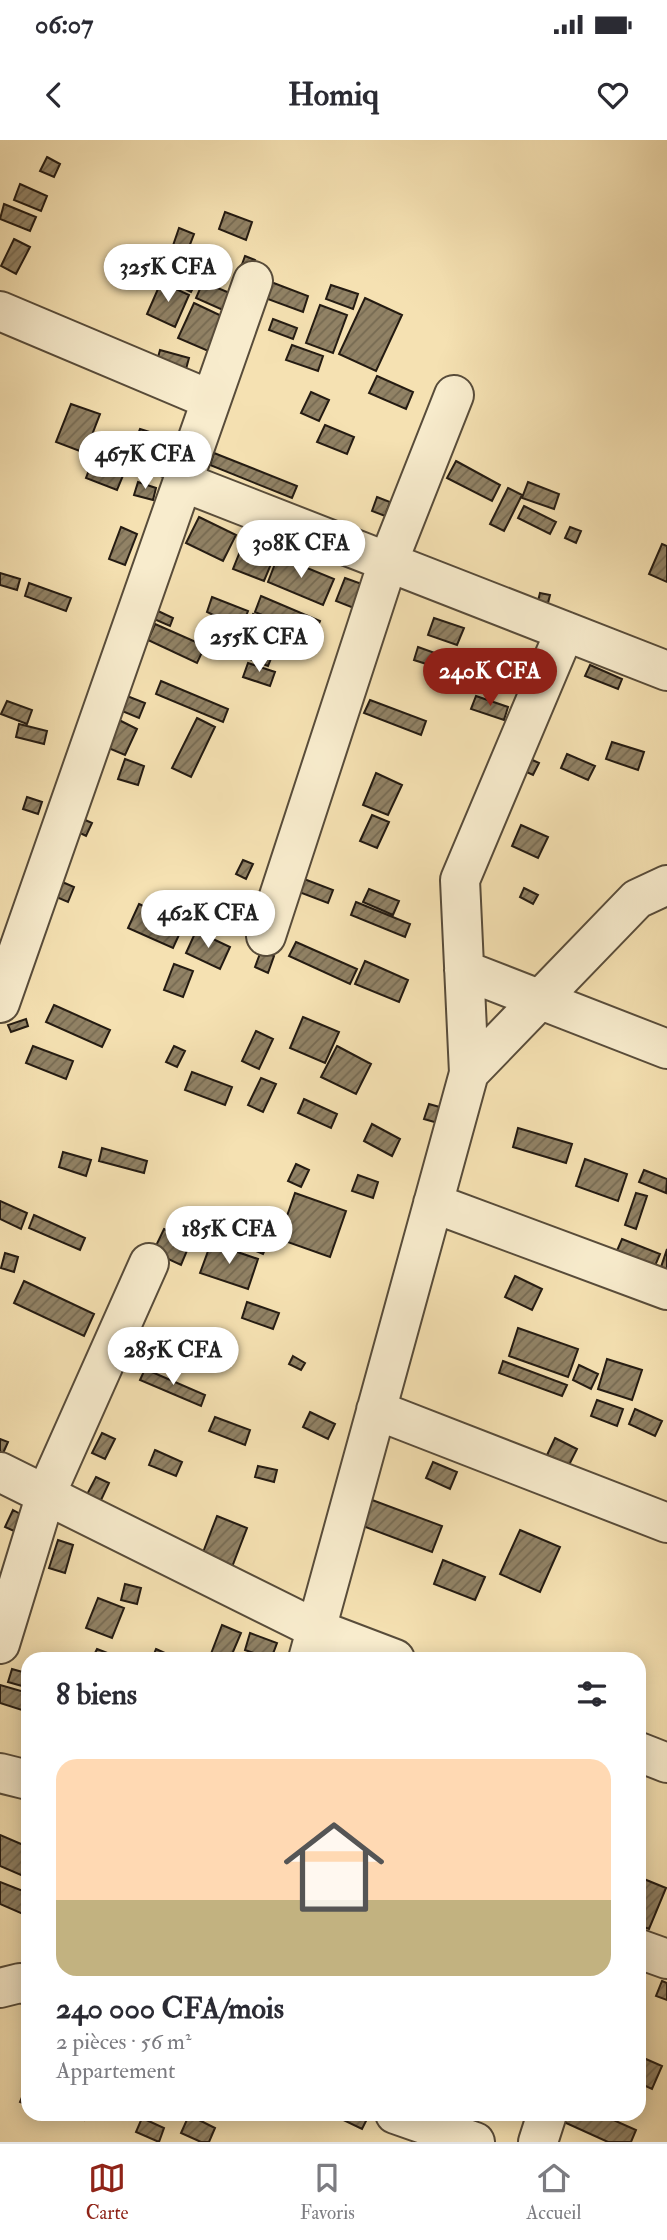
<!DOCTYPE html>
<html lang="fr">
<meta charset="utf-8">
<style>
:root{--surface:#fff;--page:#f7f7f7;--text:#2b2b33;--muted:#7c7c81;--line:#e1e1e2;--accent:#8f2418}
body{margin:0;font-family:"IM FELL Double Pica",serif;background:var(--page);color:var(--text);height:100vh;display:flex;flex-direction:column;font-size:26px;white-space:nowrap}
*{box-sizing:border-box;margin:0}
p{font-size:23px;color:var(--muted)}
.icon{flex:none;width:38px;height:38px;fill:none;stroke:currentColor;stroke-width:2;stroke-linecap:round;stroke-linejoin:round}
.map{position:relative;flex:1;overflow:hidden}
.sheet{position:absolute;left:21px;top:1512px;width:625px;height:469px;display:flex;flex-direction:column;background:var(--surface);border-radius:21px;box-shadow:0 4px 18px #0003}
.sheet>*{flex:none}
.price{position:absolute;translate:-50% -60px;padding:0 16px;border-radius:24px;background:#fff;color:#222;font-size:23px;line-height:46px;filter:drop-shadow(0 2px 4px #0008)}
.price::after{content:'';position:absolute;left:50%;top:42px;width:21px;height:16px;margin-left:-10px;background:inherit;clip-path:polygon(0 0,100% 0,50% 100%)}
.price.current{background:var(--accent);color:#fff}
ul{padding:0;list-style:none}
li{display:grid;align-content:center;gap:14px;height:371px;padding:0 35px}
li+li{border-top:2px solid var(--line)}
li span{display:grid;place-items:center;height:217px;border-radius:21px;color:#555}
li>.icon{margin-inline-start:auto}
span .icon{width:126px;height:126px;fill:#fffc;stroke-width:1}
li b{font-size:30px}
h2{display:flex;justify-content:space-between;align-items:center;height:84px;padding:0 35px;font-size:30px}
.status{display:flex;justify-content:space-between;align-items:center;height:49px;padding:0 35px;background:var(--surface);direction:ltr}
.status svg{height:19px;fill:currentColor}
header{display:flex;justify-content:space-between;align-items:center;height:91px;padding:0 35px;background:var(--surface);font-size:32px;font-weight:800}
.tab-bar{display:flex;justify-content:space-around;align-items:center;height:98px;border-top:2px solid var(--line);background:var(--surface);font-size:19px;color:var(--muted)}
.tab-bar a{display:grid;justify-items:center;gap:4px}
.tab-bar .current{color:var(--accent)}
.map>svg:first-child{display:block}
.building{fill:url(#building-hatch);stroke:#241b12;stroke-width:2}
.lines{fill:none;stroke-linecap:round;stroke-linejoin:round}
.minor-casing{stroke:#584c3a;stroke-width:42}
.minor{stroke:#f8eccd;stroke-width:38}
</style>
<div class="status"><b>06:07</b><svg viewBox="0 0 49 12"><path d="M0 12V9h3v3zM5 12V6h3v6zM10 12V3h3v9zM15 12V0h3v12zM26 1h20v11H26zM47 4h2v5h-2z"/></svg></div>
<header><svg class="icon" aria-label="back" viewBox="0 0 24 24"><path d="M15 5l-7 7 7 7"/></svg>Homiq<svg class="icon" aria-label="heart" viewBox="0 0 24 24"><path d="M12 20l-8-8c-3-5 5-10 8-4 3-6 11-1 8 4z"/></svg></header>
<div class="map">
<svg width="667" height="2002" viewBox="0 0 667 2002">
<defs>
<pattern id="building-hatch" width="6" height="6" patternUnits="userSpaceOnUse" patternTransform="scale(1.75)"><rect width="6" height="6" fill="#918265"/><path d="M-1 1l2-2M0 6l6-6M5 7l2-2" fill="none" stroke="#766a52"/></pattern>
</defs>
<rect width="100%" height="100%" fill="#f5e1b2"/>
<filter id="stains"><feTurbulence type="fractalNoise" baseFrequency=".00286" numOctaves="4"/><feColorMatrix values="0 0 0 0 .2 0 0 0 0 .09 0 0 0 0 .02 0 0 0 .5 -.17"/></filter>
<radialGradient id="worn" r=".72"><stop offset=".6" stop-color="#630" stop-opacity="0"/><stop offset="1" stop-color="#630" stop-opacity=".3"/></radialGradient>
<path class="building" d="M47 17 60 24 54 37 40 31Z
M20 44 47 56 41 71 14 60Z
M4 64 36 77 30 91 0 79Z
M225 72 252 82 246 100 219 89Z
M179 88 194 94 181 128 167 123Z
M14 99 30 107 16 134 1 126Z
M245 116 255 120 249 134 240 130Z
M169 126 197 140 191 152 163 138Z
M161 142 189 155 175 187 147 174Z
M203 142 242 158 234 175 196 158Z
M271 142 308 156 303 172 265 158Z
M331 145 358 154 353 169 326 159Z
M365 158 402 175 376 231 339 214Z
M194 163 228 179 213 213 178 198Z
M320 165 347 175 333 213 306 203Z
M273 179 297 188 293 199 269 190Z
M292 205 323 216 318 231 286 220Z
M160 210 189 218 186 229 157 221Z
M377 236 413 252 406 269 369 253Z
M311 252 329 260 319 281 301 273Z
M71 264 100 274 85 313 56 302Z
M325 285 354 297 347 314 317 302Z
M140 289 175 300 163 337 138 328 145 307 134 304Z
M102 296 134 309 117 350 86 338Z
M214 313 297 346 292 358 210 325Z
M456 321 500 345 492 361 447 338Z
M138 342 156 348 153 360 134 355Z
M528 342 559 354 554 369 522 358Z
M508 348 522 355 504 391 490 384Z
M377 357 390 362 385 376 372 371Z
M524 366 556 382 550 394 518 378Z
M199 377 236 395 223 421 186 403Z
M121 387 137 394 125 425 109 419Z
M570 387 581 391 576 403 565 398Z
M245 399 276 412 264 441 233 429Z
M662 404 667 406V442L649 434Z
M278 416 334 439 323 465 268 442Z
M0 433 20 439 17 450 0 445Z
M345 438 373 448 364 472 336 461Z
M29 443 71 458 66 471 25 456Z
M540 453 550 455 547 467 537 465Z
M261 456 320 481 313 497 255 472Z
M212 457 248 471 233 509 211 501 220 478 207 472Z
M158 471 173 478 170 486 154 479Z
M253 474 284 486 268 526 237 514Z
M434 478 464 488 457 505 428 495Z
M155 484 205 506 197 523 148 500Z
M418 507 449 518 445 530 414 520Z
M248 523 275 532 270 546 243 537Z
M590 525 622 539 618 549 585 536Z
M161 541 228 569 223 582 156 554Z
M127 556 145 563 139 578 122 571Z
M476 556 508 567 504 580 471 569Z
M370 560 426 581 421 595 364 573Z
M7 561 32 570 27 584 1 574Z
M197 578 215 587 191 637 172 628Z
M119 580 137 589 125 615 106 607Z
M19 584 47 591 44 604 16 597Z
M612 602 644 612 638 630 606 619Z
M567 614 595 626 588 640 561 628Z
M526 617 539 623 533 635 520 629Z
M125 619 144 626 138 645 118 639Z
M376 633 402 645 388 675 363 665Z
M27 657 42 662 38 674 23 669Z
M372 675 389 682 377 708 360 701Z
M83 679 92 683 86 696 76 691Z
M521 685 548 697 538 718 512 706Z
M243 720 253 724 246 739 236 734Z
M304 739 333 750 328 763 299 752Z
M60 741 74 747 68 762 54 756Z
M524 748 538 755 533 764 520 757Z
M369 749 399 761 393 775 363 762Z
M356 762 410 784 405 797 351 775Z
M139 764 184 784 173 808 128 788Z
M196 791 230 807 220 829 186 813Z
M296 802 357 829 350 844 289 816Z
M261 811 274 816 268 833 255 827Z
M365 821 408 840 399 862 355 844Z
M174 824 193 831 183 857 164 850Z
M54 865 110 890 102 907 46 882Z
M303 877 339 892 325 923 290 908Z
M26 879 28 886 11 892 8 885Z
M256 891 273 899 259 929 242 921Z
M33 906 73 921 66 939 26 923Z
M174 906 185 911 177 927 166 922Z
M337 906 371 924 356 954 321 937Z
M192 932 232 947 225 965 185 950Z
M261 938 276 944 263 972 248 965Z
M304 959 337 974 331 988 298 973Z
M429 964 443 968 438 983 424 979Z
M372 984 400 999 392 1016 364 1001Z
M518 988 572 1004 566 1023 513 1007Z
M102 1008 147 1021 144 1033 99 1021Z
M63 1012 91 1020 86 1036 59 1027Z
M585 1019 627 1034 618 1061 576 1046Z
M296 1024 309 1030 301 1047 288 1041Z
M644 1030 667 1039 666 1053 639 1042Z
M358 1035 378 1042 373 1058 352 1051Z
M295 1053 346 1071 330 1117 279 1099Z
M636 1053 647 1056 636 1089 625 1085Z
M0 1061 27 1073 21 1089 0 1079Z
M204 1071 270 1098 263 1114 198 1086Z
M34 1075 85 1098 80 1110 29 1088Z
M164 1089 191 1101 181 1125 153 1112Z
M622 1099 660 1114 651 1135 613 1120Z
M211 1103 258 1119 248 1149 200 1133Z
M667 1109V1136L659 1133Z
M5 1113 18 1117 14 1132 1 1128Z
M515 1136 542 1149 532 1170 505 1157Z
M24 1141 94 1174 84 1196 14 1163Z
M247 1162 279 1173 273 1189 242 1178Z
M518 1188 578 1209 568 1237 509 1216Z
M136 1206 143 1210 134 1228 127 1224Z
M293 1216 305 1223 301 1230 289 1224Z
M607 1219 642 1230 632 1260 598 1249Z
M503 1221 567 1245 562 1256 499 1233Z
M579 1225 598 1234 591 1249 573 1240Z
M145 1229 205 1255 201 1266 140 1240Z
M597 1260 623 1269 617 1286 591 1276Z
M635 1269 662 1281 655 1296 629 1284Z
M310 1272 335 1284 328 1299 303 1287Z
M215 1277 250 1290 245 1305 209 1291Z
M102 1293 115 1299 105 1319 92 1313Z
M555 1298 577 1309 569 1325 547 1315Z
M0 1299 8 1302 0 1320Z
M155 1310 182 1322 176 1336 149 1325Z
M433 1322 457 1332 450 1349 426 1338Z
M258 1326 277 1330 274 1342 255 1337Z
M96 1337 109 1343 95 1373 81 1366Z
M356 1354 442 1386 432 1412 347 1380Z
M13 1370 22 1375 14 1391 5 1387Z
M217 1376 247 1388 232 1427 202 1415Z
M520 1390 560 1407 540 1452 500 1434Z
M58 1400 73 1405 65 1433 49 1428Z
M443 1420 485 1437 475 1460 434 1444Z
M125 1444 141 1448 137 1464 121 1460Z
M98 1458 124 1468 112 1498 86 1488Z
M222 1485 241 1493 230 1519H209Z
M250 1493 277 1503 271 1519 245 1510Z
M97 1509 113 1515 112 1519H92Z
M156 1509 178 1519H152Z
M12 1529 26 1533 22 1546 8 1542Z
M0 1545 28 1553V1572L0 1563Z
M0 1695 28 1707V1738L0 1726Z
M639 1737 666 1748 649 1789 639 1785Z
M0 1742 28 1753V1762L23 1774 0 1764Z
M662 1841 667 1843V1860L656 1856Z
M639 1916 662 1926 652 1949 639 1943Z
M28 1943V1962L27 1965 20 1962Z
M70 1974H87L84 1980Z
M338 1974H367L369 1975 362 1989 337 1977Z
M557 1974H600L636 1990 631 2002H608L555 1978Z
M189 1975 215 1988 209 2002H201L181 1993Z
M142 1978 164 1988 159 2002 136 1992Z"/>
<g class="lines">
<defs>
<path id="minor" d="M0 171 211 260
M183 342 667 531
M266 796 388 422 454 255
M464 830 667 909
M0 863 253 141
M469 933 637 759 667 745
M433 1063 667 1150
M376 1270 667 1383
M0 1332 316 1489 395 1519
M0 1504 46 1354 149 1123
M308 1519 469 933 460 740 565 491
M639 1612 667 1623
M0 1633 28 1640
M639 1809 667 1819
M0 1848 20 1843 28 1845
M395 1974 475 2002
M538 2002 547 1974"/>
</defs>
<use href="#minor" class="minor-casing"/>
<use href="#minor" class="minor"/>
</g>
<rect width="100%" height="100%" filter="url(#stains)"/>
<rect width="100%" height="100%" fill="url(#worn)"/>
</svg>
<b class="price" style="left:168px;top:164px">325K CFA</b>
<b class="price" style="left:145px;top:351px">467K CFA</b>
<b class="price" style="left:301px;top:440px">308K CFA</b>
<b class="price" style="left:259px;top:534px">255K CFA</b>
<b class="price current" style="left:490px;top:568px">240K CFA</b>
<b class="price" style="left:208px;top:810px">462K CFA</b>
<b class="price" style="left:229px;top:1126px">185K CFA</b>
<b class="price" style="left:173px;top:1247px">285K CFA</b>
<section class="sheet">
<h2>8 biens<svg class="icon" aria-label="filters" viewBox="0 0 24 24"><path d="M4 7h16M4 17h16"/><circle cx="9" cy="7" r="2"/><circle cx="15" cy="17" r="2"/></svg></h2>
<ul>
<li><span style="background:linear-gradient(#ffd9b3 65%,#c2b280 0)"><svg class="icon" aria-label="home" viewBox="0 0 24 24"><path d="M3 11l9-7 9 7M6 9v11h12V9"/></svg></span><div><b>240 000 CFA/mois</b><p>2 pièces · 56 m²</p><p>Appartement</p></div></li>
</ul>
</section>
</div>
<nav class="tab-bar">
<a class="current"><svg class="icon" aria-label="map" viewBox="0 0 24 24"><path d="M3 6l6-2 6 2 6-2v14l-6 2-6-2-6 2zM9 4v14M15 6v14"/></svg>Carte</a>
<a><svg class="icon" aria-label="saved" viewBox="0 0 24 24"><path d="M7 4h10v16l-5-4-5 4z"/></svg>Favoris</a>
<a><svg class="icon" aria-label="home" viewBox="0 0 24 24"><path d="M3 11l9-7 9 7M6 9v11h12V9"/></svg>Accueil</a>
</nav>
